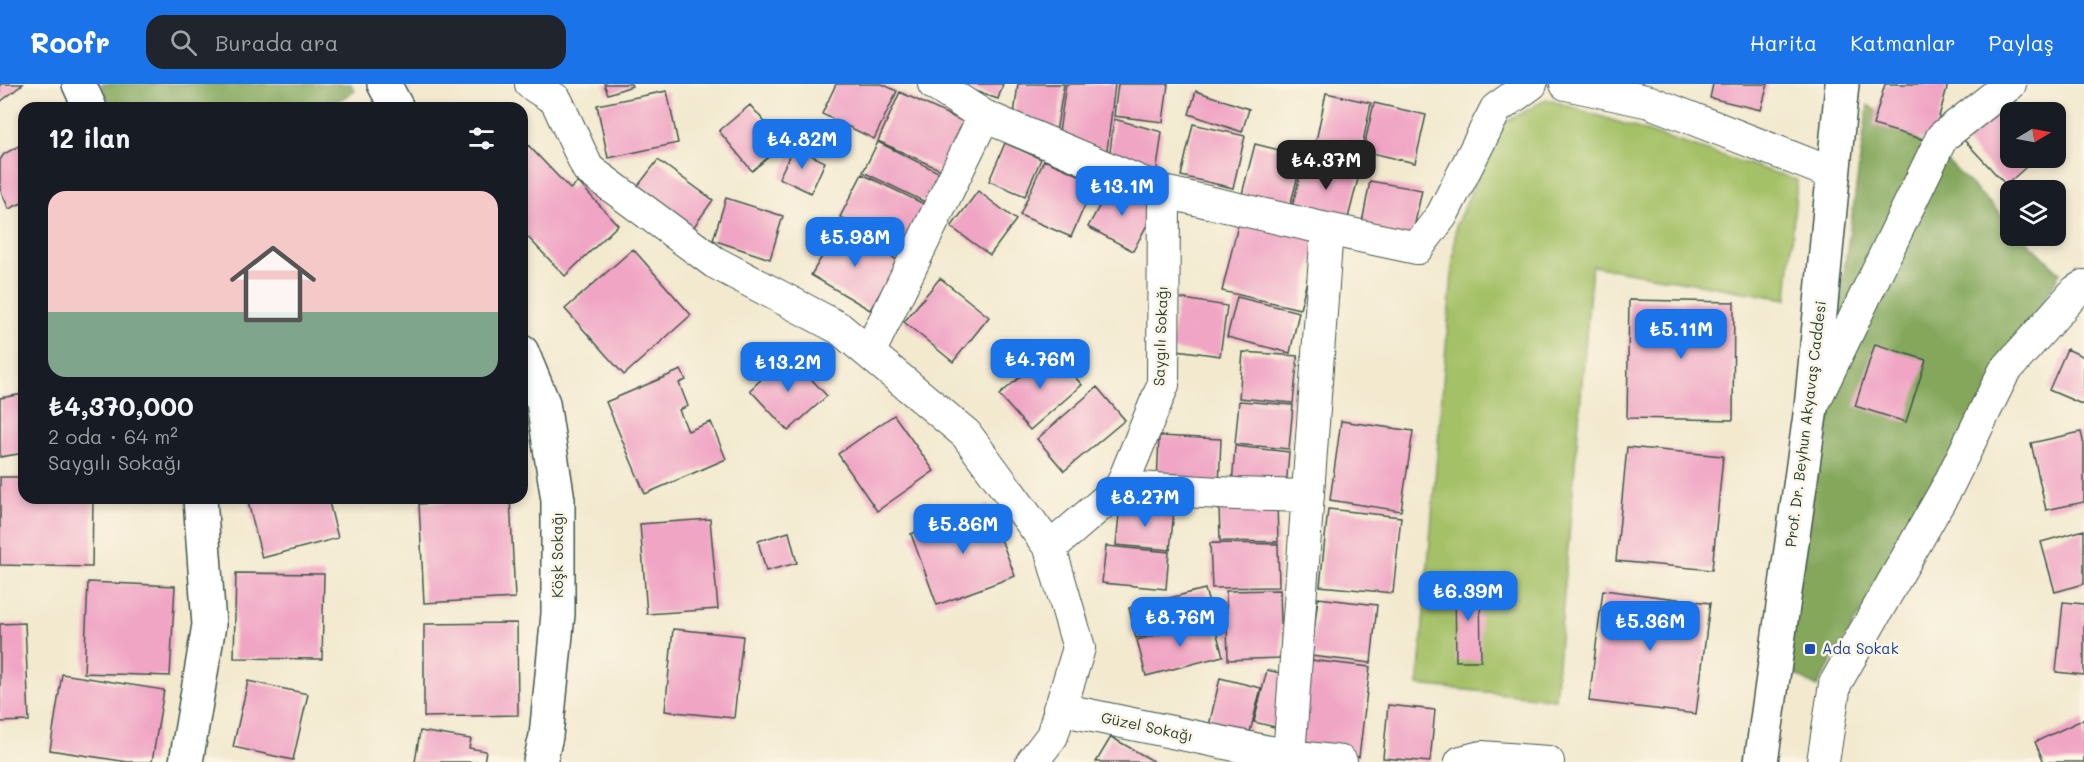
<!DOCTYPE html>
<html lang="tr">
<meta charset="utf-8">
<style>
:root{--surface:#171b24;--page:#20242c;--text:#f1f3f6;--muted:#9ea1a6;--accent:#1a73e8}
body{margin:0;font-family:Mali,sans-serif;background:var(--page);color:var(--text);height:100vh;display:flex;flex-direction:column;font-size:22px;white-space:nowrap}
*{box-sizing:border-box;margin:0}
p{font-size:20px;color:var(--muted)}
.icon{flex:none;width:33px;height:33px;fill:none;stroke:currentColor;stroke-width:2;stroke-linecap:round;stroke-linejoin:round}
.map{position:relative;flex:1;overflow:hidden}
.sheet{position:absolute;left:18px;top:18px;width:510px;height:402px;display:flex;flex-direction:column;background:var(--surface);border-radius:18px;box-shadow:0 3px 9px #0003}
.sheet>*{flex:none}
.needle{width:39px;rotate:80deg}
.buttons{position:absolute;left:2000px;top:18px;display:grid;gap:12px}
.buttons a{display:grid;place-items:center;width:66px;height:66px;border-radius:12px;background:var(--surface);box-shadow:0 3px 9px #0003;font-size:30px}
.price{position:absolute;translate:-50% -51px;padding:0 14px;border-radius:12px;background:var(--accent);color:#fff;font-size:20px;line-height:39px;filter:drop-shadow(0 2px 3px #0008)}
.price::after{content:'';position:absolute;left:50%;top:36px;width:18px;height:14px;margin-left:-9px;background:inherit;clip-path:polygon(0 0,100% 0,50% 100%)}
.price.on{background:#222;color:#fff}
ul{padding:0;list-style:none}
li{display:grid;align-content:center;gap:12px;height:318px;padding:0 30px}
li span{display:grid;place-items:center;height:186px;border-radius:18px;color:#555}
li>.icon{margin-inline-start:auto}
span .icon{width:108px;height:108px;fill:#fffc;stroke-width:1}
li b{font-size:26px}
h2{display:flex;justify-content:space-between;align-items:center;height:72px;padding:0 30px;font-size:26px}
header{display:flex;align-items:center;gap:36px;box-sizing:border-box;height:84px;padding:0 30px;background:var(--accent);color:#fff}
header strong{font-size:28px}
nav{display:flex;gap:33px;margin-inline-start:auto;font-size:21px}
.search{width:420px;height:54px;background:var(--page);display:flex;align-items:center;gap:15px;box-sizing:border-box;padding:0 21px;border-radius:18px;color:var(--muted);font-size:22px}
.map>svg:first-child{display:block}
.green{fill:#a5c168;stroke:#627f4e;stroke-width:1.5}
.forest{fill:#84a75c;stroke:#527248;stroke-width:1.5}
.building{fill:#f0a5c4}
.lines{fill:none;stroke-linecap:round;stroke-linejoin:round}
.minor-casing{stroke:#3f574b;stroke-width:34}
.tertiary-casing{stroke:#3f574b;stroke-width:36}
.minor{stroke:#fff;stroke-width:32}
.tertiary{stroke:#fff;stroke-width:33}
.transit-dot{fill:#1a4fb4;stroke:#fcf5e5;stroke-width:2}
.labels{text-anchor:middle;stroke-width:5;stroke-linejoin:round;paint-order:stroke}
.street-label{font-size:15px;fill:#1f3d34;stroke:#fcf5e5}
.transit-label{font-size:15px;fill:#164399;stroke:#fcf5e5;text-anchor:start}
</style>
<header>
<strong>Roofr</strong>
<div class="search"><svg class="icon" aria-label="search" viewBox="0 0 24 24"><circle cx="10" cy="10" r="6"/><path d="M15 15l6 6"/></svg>Burada ara</div>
<nav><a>Harita</a><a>Katmanlar</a><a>Paylaş</a></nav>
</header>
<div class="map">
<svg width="2084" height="678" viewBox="0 0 2084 678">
<rect width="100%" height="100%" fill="#fcf5e5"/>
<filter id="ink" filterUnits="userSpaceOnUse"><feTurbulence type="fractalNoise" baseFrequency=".0167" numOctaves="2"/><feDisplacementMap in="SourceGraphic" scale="12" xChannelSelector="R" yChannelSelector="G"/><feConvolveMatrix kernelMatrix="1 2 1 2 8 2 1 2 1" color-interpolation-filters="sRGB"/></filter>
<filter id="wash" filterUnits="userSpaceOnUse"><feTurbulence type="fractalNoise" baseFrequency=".008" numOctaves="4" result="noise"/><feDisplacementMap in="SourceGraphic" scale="24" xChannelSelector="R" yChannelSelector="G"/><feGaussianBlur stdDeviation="1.35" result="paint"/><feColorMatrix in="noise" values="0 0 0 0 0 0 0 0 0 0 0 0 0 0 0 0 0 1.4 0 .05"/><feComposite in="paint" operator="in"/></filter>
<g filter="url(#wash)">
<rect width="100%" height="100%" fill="#f2e9cf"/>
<path class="green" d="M1547 15 1797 96 1787 215 1592 182 1555 615 1418 601 1456 141 1502 40Z"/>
<path class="forest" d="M101 0H351L355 7 325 24H112Z
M1868 21 1948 78 2010 139V152H2022L2060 189 1817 603 1786 585Z"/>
<g id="blocks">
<path class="building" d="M0 0H23L0 18Z
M604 0H631L632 2 608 10Z
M836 0H882L897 7 874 55 822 30Z
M954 0H1003L998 15Z
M1018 0H1064L1056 48 1014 31Z
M1066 0H1115L1107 67 1059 48Z
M1118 0H1168L1163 38 1114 32Z
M1713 0H1768L1761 26 1710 14Z
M1885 0H1948L1932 58 1873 41Z
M667 7 678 59 608 74 597 21Z
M1196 7 1249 25 1242 48 1189 30Z
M900 8 964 38 941 86 878 57Z
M1326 9 1371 19 1361 67 1316 57Z
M2010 15 2022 28H2010V74H2036L2006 101 1964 56Z
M1374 19 1426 31 1415 79 1363 67Z
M750 21 784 60 752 87 719 47Z
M1114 35 1162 48 1156 91 1109 76Z
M1193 40 1245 52 1233 104 1181 92Z
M878 58 940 89 925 118 863 88Z
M24 59V118L9 125 0 105V76L4 70Z
M1005 59 1041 75 1025 112 989 97Z
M1255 60 1303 72 1289 126 1241 114Z
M528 61 570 105 578 98 618 141 565 192 522 147V67Z
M794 63 825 78 811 109 779 94Z
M1305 73 1360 87 1346 142 1291 127Z
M658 76 713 116 693 144 637 103Z
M1044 76 1095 98 1071 153 1020 131Z
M862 90 924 120 903 164 840 133Z
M1370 97 1422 106 1411 158 1360 149Z
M1112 99 1156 124 1133 167 1088 143Z
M978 107 1016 136 990 171 951 143Z
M726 114 783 132 770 175 713 156Z
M1239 137 1317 155 1300 225 1222 207Z
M840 142 899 177 870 226 811 191Z
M633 165 691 231 624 291 565 225Z
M940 194 989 233 953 278 904 238Z
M1237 213 1299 228 1290 269 1227 253Z
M1178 214 1227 222 1220 272 1170 265Z
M1629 216 1734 218 1733 336 1627 334Z
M1875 260 1926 276 1906 338 1855 322Z
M2067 265 2084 273V321L2049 306Z
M1051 266 1082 301 1030 346 999 311Z
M1243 268 1298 272 1293 319 1239 314Z
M788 270 827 312 788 347 750 306Z
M681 286 686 296 679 299 688 322 679 326 688 347 711 338 726 375 645 410 606 318Z
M1097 303 1125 336 1064 387 1037 355Z
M24 310V369L0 373V314Z
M1239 317 1293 321 1289 365 1235 360Z
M894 331 934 387 877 427 838 370Z
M1341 337 1413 347 1401 427 1330 416Z
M2081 348 2084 361V418L2046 426 2031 359Z
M1159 352 1221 355 1219 403 1157 400Z
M1235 362 1289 368 1286 405 1232 401Z
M1627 363 1723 372 1712 486 1616 477Z
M0 393H24V414H93L92 483 0 481Z
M247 414H328L338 454 262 474Z
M510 414 515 514 424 519 419 420Z
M1277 417 1278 458 1220 457 1219 419Z
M988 421 1015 492 937 521 911 450Z
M1120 421 1174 426 1170 466 1116 461Z
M1328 425 1401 433 1393 509 1320 502Z
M710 435 718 525 647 530 640 440Z
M2084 446V500L2055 508 2041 458Z
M789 448 797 479 766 487 758 457Z
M1210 459 1278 460 1279 503 1212 504Z
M1106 462 1169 468 1166 505 1102 499Z
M236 489 324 490 322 575 234 574Z
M88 498 175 502 170 592 84 589Z
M1455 500H1480L1481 577H1456Z
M1205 505 1213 534 1136 554 1129 524Z
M1280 506 1282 574 1228 576 1226 507Z
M1603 506 1710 519 1696 630 1589 617Z
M1318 514 1377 521 1371 579 1311 572Z
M2063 518 2084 520V591L2056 588Z
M1213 536 1223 572 1146 592 1137 556Z
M25 539 29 637 0 638V540Z
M517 539 518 631 424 633V540Z
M673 545 743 552 734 634 665 627Z
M1310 576 1370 583 1359 673 1299 666Z
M1267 586 1292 592 1279 644 1254 638Z
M62 590 164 606 152 678H128L50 666Z
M1220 594 1261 604 1248 656 1208 646Z
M248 597 308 610 293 676 233 663Z
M1388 621 1435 626 1430 678 1383 674Z
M2084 635V678H2044L2035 658Z
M420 647 471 655 469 664 486 667 484 678H415Z
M1111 653 1155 678H1096Z"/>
</g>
</g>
<g filter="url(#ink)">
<use href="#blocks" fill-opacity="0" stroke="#3f574b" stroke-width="1.5"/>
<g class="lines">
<defs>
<path id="minor" d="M531 0 556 16 588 85 714 178 839 244 966 350 1050 464 1079 564 1052 652 1032 678
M934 0 984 32 1164 108 1327 145 1289 672
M1566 0 1650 18 1834 90
M1327 145 1417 164 1442 131 1496 25 1531 0
M869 269 984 32
M1814 318 1942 53 2010 0
M1121 403 1236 410 1308 412
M1050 464 1121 403 1163 301 1164 108
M1059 625 1289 672 1341 678
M1461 678 1481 673 1548 678
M1823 678 1835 600 1948 402 2004 288 2076 207 2084 202"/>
<path id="tertiary" d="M79 0 90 24
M384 0 397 24
M522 268 543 319 558 416V530L546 652 540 678
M186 678 209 541 200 414
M1761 678 1811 324 1842 0"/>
</defs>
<use href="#minor" class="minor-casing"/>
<use href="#tertiary" class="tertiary-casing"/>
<use href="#minor" class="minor"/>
<use href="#tertiary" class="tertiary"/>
</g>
</g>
<rect class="transit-dot" x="1804" y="559" width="12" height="12" rx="3"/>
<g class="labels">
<g class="street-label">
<text transform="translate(1161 252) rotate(-88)" y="5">Saygılı Sokağı</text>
<text transform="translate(1806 340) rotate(-83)" y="5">Prof. Dr. Beyhun Akyavaş Caddesi</text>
<text transform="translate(558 471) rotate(-90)" y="5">Köşk Sokağı</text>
<text transform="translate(1147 643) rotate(12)" y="5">Güzel Sokağı</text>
</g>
<g class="transit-label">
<text x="1822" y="570">Ada Sokak</text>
</g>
</g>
</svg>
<div class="buttons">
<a><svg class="needle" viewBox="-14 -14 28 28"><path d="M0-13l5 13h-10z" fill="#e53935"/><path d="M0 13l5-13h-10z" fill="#9ea1a6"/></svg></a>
<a><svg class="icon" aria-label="layers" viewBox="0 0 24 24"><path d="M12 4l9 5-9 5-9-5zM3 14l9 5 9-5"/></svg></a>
</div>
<b class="price" style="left:802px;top:86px">₺4.82M</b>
<b class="price on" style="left:1326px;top:107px">₺4.37M</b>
<b class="price" style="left:1122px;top:133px">₺13.1M</b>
<b class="price" style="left:855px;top:184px">₺5.98M</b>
<b class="price" style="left:1681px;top:276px">₺5.11M</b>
<b class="price" style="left:1040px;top:306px">₺4.76M</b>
<b class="price" style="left:788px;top:309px">₺13.2M</b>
<b class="price" style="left:1145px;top:444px">₺8.27M</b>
<b class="price" style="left:963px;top:471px">₺5.86M</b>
<b class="price" style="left:1468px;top:538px">₺6.39M</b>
<b class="price" style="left:1180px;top:564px">₺8.76M</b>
<b class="price" style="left:1650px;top:568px">₺5.36M</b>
<section class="sheet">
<h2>12 ilan<svg class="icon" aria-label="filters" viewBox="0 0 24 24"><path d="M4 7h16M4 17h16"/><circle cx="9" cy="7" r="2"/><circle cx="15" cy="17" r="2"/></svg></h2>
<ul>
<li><span style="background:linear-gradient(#f6c9c9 65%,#7fa58c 0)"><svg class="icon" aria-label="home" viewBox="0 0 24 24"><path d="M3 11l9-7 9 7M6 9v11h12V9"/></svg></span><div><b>₺4,370,000</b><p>2 oda · 64 m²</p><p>Saygılı Sokağı</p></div></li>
</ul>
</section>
</div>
